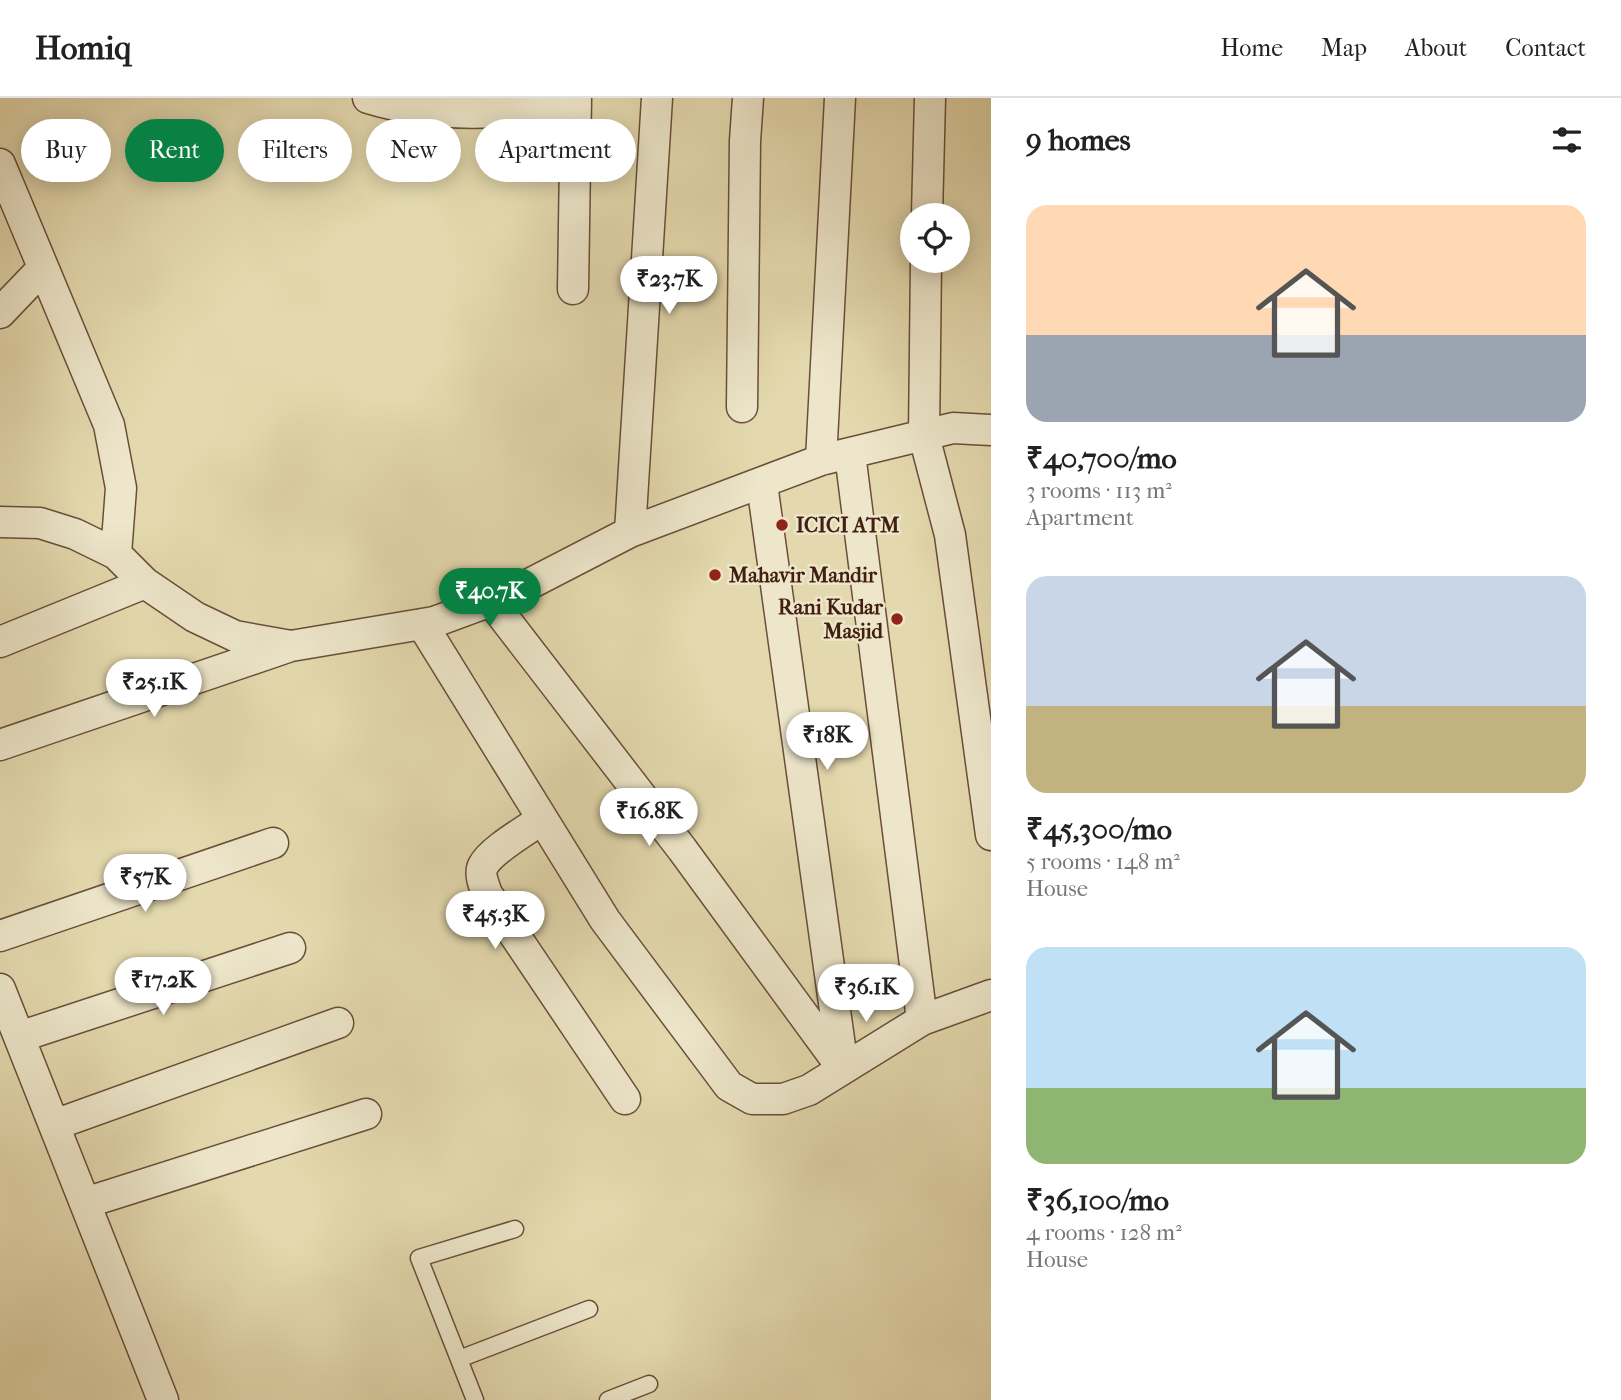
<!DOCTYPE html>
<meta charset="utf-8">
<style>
:root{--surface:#fff;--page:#f2f2f2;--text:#222;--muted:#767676;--line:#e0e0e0;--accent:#0b8043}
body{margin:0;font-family:"IM FELL French Canon",serif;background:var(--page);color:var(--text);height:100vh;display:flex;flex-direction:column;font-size:26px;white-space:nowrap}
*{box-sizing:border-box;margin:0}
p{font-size:23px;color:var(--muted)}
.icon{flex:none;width:38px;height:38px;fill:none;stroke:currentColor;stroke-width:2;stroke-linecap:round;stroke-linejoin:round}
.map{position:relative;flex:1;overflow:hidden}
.drawer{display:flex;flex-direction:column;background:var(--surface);width:630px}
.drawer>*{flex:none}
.guide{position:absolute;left:21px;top:21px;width:665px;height:63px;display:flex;gap:14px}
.tools{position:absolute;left:900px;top:105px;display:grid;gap:14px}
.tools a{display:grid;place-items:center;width:70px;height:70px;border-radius:50%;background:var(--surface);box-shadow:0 4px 18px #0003;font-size:35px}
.price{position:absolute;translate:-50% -60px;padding:0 16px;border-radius:24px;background:#fff;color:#222;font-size:23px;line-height:46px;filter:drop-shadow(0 2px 4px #0008)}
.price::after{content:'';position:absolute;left:50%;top:42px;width:21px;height:16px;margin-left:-10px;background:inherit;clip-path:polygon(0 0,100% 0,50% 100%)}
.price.active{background:var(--accent);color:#fff}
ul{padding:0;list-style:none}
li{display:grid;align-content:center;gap:14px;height:371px;padding:0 35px}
li span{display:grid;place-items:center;height:217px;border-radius:21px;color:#555}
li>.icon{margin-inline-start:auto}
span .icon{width:126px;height:126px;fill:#fffc;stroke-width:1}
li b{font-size:30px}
h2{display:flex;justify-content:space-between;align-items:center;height:84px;padding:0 35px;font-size:30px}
.chip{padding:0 24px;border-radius:32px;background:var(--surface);box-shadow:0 4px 18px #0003;font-size:24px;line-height:63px}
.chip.active{background:var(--accent);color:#fff}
header{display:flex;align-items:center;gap:42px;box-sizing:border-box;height:98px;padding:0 35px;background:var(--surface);border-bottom:2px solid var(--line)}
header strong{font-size:33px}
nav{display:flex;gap:38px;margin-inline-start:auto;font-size:24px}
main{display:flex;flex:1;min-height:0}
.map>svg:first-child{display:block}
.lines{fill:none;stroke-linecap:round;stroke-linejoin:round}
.service-casing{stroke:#6a4e39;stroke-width:19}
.minor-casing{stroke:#6a4e39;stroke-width:33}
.service{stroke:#ede6ca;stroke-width:16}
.minor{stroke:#ede6ca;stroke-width:30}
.poi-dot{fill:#8f2418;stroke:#ede6ca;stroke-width:2.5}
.labels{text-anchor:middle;stroke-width:5;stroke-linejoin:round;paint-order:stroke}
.poi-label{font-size:21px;font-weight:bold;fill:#411f12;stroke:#ede6ca;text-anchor:start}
</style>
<header>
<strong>Homiq</strong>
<nav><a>Home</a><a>Map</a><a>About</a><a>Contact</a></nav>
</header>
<main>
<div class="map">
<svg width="991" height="1302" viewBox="0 0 991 1302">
<rect width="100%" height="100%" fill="#e4d9ae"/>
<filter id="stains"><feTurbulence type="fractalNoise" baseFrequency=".00286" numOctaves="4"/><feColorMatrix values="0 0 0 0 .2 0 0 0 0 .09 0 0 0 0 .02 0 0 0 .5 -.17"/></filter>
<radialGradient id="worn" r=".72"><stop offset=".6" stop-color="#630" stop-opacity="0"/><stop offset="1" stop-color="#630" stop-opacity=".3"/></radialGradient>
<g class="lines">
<defs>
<path id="service" d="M459 1261 589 1211
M475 1302 419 1160 515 1131
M608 1302 649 1286"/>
<path id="minor" d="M368 0C436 21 507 16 576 7
M0 66 109 327 121 390 116 456
M927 117 930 0
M926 163 924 338 950 437 991 737
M573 191 576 0
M0 215 43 170
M742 309 745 43 748 0
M850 356 922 922
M821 362 840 0
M762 386 843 970
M0 424 40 425 75 436 116 456 145 485 195 519 235 538 291 548 434 524 510 496 630 434 821 362 953 330 991 332
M630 434 657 0
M491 503 682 751 840 967
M422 526 605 822 729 988 752 1001H783L809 992 922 922 991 897
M0 544 145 485
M0 647 288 549
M542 721C527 732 491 752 483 768 479 776 484 787 487 796L625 1001
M0 838 273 745
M0 891 163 1302
M19 939 290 850
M54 1027 338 925
M85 1105 366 1016"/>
</defs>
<use href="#service" class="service-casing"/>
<use href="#minor" class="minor-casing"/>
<use href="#service" class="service"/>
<use href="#minor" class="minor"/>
</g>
<g class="poi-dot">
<circle cx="782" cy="427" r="7"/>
<circle cx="715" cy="477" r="7"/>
<circle cx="897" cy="521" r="7"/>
</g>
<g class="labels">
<g class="poi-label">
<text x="796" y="434">ICICI ATM</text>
<text x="729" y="484">Mahavir Mandir</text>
<text x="883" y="516" text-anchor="end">Rani Kudar<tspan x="883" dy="24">Masjid</tspan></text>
</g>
</g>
<rect width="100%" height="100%" filter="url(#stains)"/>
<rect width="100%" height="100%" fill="url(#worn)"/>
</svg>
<div class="tools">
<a><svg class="icon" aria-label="locate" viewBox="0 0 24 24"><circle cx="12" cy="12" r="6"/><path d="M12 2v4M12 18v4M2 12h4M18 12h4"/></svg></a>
</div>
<b class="price" style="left:669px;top:218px">₹23.7K</b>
<b class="price active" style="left:490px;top:530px">₹40.7K</b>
<b class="price" style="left:154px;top:621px">₹25.1K</b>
<b class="price" style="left:827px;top:674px">₹18K</b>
<b class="price" style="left:649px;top:750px">₹16.8K</b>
<b class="price" style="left:145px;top:816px">₹57K</b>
<b class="price" style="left:495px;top:853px">₹45.3K</b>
<b class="price" style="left:163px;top:919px">₹17.2K</b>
<b class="price" style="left:866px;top:926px">₹36.1K</b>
<div class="guide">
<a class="chip">Buy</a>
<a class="chip active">Rent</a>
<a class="chip">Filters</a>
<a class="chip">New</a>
<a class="chip">Apartment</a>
</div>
</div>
<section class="drawer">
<h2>9 homes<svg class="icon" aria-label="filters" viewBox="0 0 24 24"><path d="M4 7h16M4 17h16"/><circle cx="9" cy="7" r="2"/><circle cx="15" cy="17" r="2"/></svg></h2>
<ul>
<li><span style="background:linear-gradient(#ffd9b3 60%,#9aa5b1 0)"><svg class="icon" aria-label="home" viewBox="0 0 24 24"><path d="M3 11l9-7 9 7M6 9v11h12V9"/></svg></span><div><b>₹40,700/mo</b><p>3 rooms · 113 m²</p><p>Apartment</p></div></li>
<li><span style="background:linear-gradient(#c9d6e8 60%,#c2b280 0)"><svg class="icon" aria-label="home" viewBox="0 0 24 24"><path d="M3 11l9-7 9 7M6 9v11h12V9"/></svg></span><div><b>₹45,300/mo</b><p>5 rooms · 148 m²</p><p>House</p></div></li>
<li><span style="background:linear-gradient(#bfe0f5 65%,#8fb573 0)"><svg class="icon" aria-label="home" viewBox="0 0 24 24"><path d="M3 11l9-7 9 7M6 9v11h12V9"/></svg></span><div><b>₹36,100/mo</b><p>4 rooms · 128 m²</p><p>House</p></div></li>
</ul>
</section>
</main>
